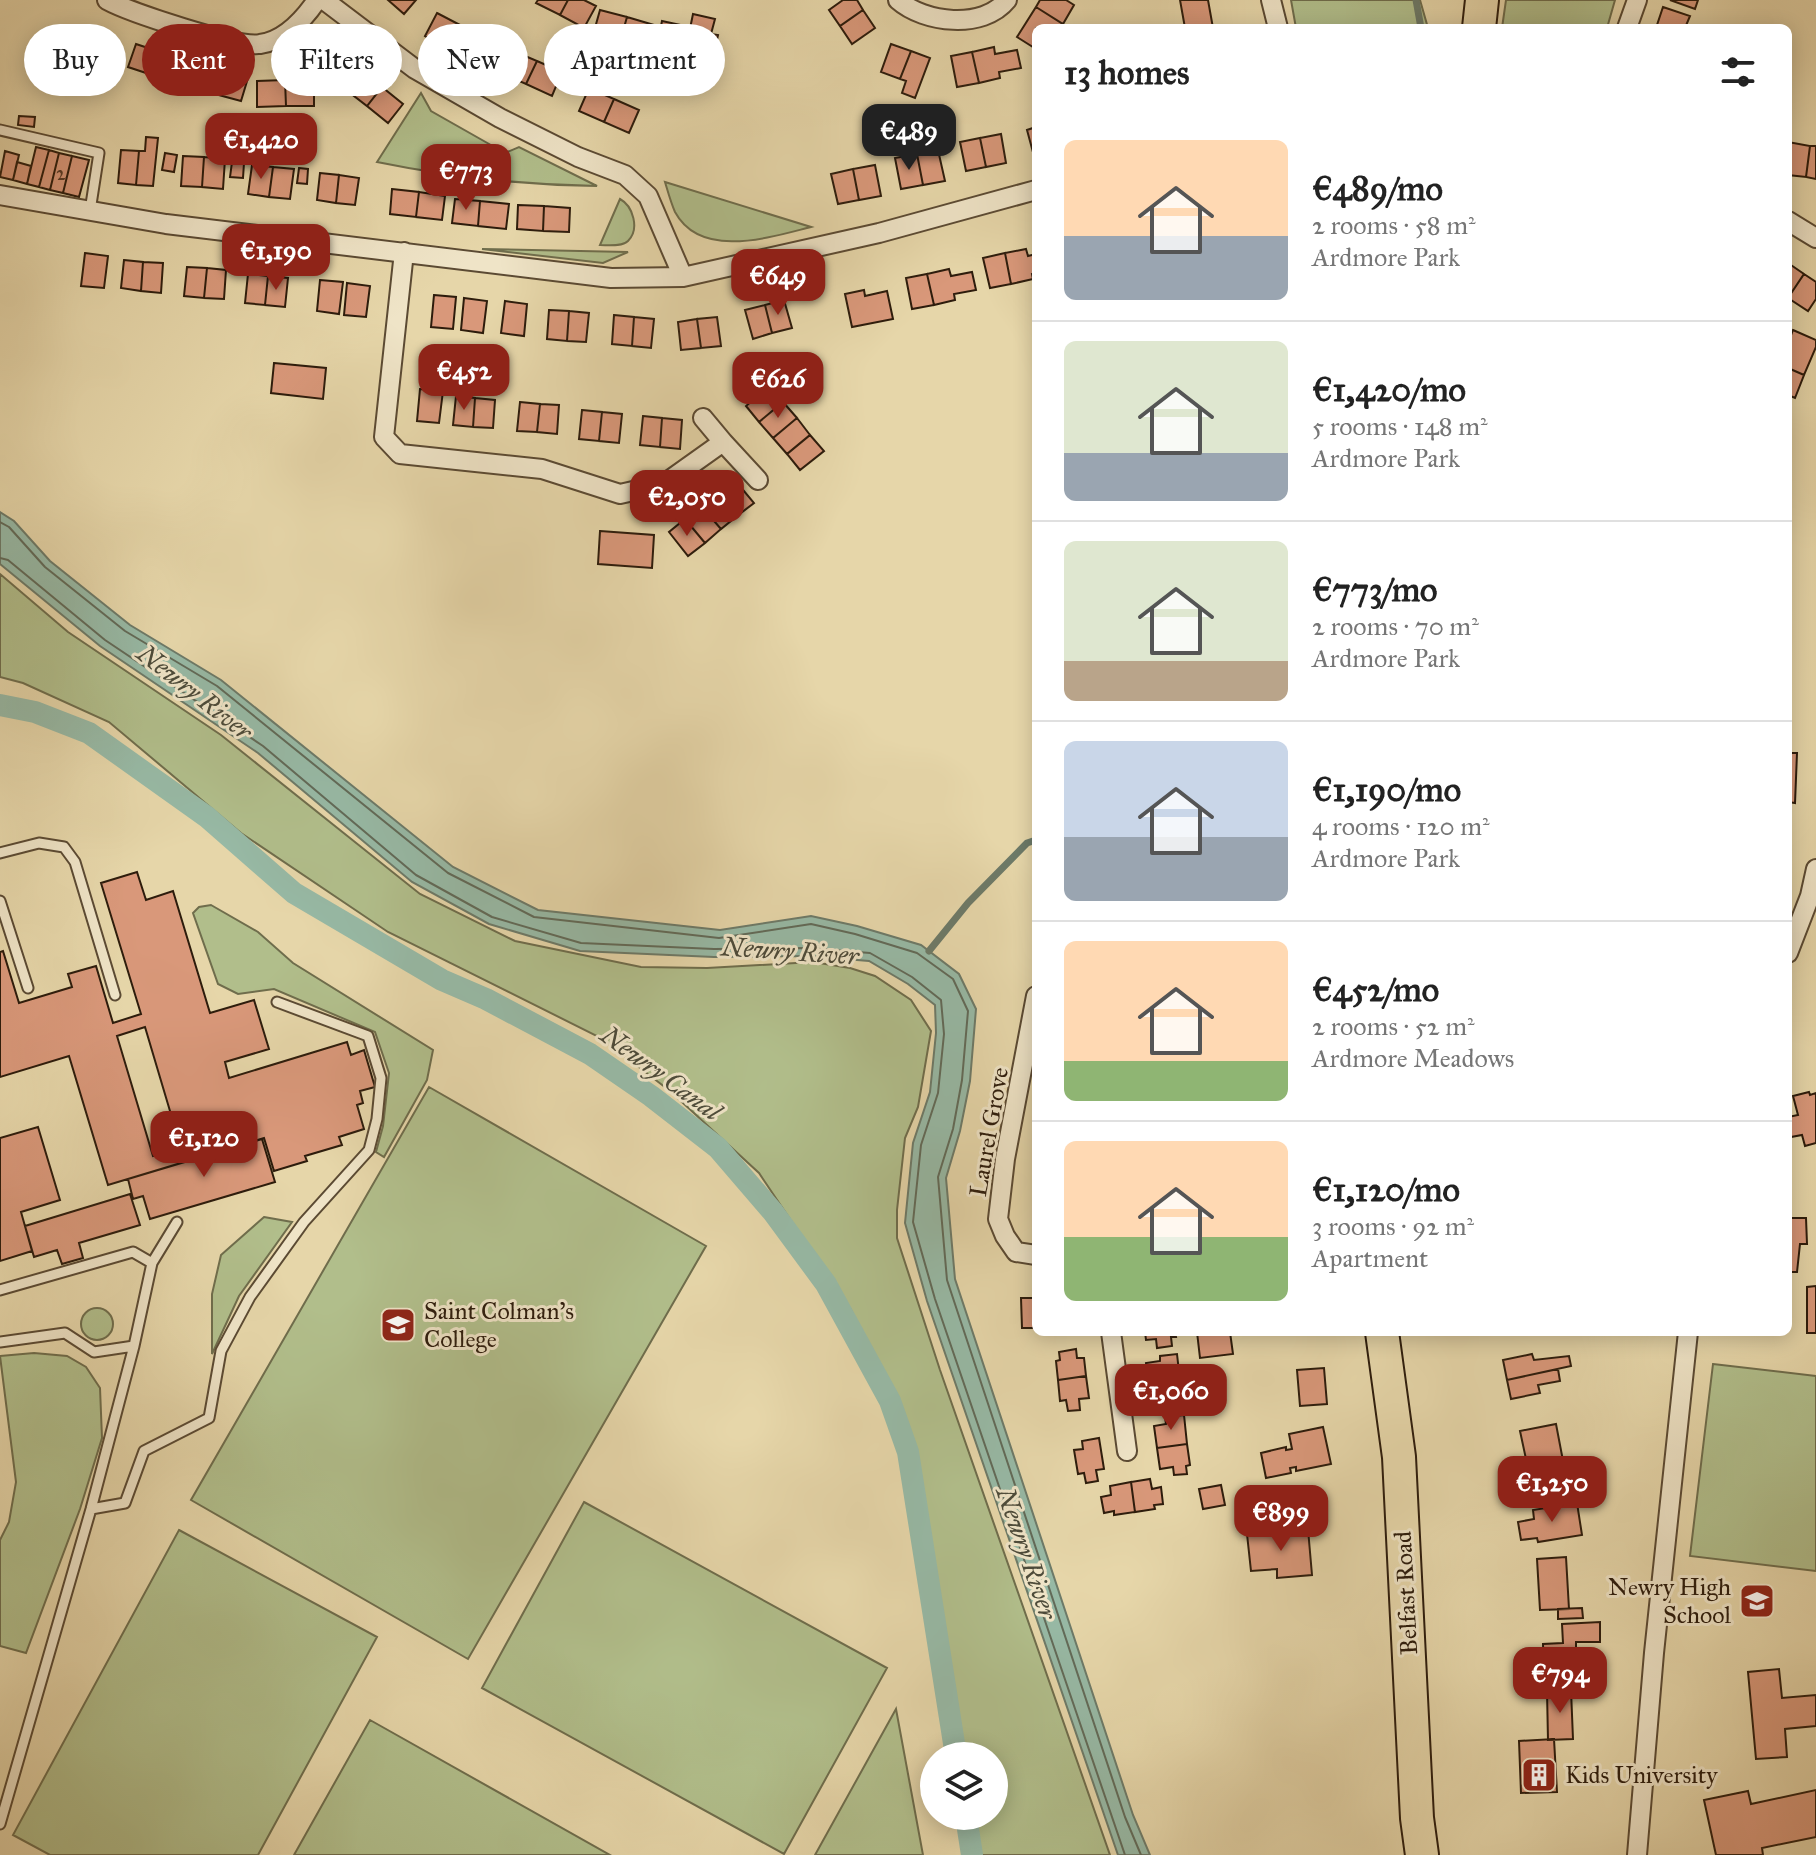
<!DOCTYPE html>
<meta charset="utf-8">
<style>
:root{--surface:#fff;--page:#f2f2f2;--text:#222;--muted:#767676;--line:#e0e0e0;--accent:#8f2418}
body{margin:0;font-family:"IM FELL Great Primer",serif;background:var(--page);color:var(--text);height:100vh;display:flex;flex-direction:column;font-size:30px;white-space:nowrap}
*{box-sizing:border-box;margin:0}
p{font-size:26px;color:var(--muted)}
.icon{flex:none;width:44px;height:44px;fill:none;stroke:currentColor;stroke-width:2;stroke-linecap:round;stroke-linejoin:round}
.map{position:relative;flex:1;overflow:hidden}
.sheet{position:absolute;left:1032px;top:24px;width:760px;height:1312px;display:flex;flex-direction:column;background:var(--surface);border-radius:12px;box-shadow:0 4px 20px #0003}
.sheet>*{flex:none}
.top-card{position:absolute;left:24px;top:24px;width:760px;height:72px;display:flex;gap:16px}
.fabs{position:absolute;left:920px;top:1742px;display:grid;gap:16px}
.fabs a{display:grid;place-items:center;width:88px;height:88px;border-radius:50%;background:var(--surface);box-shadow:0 4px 20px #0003;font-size:40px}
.price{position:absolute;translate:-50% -68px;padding:0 18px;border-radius:16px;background:var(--accent);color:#fff;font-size:26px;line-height:52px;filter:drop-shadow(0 2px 4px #0008)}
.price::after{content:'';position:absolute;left:50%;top:48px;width:24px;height:18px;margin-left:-12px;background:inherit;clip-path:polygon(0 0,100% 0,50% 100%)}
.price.on{background:#222;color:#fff}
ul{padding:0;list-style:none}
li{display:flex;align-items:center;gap:24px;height:200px;padding:0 32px}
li+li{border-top:2px solid var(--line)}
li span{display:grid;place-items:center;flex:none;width:224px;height:160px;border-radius:12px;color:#555}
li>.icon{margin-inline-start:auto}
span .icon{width:96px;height:96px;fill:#fffc;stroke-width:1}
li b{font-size:34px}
h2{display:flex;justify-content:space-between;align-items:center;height:96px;padding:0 32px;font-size:34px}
.pill{padding:0 28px;border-radius:36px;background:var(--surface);box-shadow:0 4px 20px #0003;font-size:28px;line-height:72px}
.pill.on{background:var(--accent);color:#fff}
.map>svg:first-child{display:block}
.green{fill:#b1be8b;stroke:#6f6d4c;stroke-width:2}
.water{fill:#97b9a5;stroke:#6d7a68;stroke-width:2}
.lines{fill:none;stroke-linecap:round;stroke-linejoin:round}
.shore{stroke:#626a58;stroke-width:2}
.stream{stroke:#6d7a68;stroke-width:7}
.canal{stroke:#97b9a5;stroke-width:22}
.building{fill:#d9987a;stroke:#2d1c0c;stroke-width:2;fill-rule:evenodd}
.service-casing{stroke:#5b4a33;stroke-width:13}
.minor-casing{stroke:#5b4a33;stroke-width:22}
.trunk-casing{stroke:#2d1c0c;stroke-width:36}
.service{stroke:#efe4c7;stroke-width:9}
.minor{stroke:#efe4c7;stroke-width:18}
.trunk{stroke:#e6d6a9;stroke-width:32}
.labels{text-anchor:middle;stroke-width:6;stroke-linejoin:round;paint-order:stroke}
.number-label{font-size:20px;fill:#583b28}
.street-label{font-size:24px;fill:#2d1c0c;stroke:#efe4c7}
.poi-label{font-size:24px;fill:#2d1c0c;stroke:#efe4c7;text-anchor:start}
.water-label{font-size:26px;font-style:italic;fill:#4d4b3a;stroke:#efe4c7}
</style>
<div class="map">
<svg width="1816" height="1855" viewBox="0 0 1816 1855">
<rect width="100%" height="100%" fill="#e6d6a9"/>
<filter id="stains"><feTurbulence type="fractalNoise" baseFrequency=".0025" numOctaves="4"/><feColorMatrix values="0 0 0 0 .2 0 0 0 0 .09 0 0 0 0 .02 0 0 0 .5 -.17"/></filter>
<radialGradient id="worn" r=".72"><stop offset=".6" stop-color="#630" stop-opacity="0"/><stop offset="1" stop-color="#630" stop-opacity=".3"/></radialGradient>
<path class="green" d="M1291 0H1420L1428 28H1296Z
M1506 0H1615L1607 28H1502Z
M421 93 431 111 505 153 519 147 597 186C522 185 450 177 377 162Z
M665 182 811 227C771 237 701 260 675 212 671 203 668 192 665 182Z
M620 199C633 206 640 229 628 241 622 247 608 245 600 245Z
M482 249 628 252 603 263Z
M0 574 68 632 221 735 420 894 515 941 641 967 707 968 813 962 850 968 875 976 911 1000 931 1031 918 1107 905 1138 897 1210V1238L940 1370 1110 1855H978L972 1816H994V1756H963L912 1444 851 1310 759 1173 670 1091 601 1038 388 932 241 833 109 722 23 683 0 677Z
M211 905 258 932 293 963 433 1050 427 1080 384 1157 376 1152 383 1126 389 1073 375 1032 274 989 238 994 218 984 193 913 199 907Z
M429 1087 706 1246 468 1659 191 1500Z
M264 1217 292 1222 239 1296 212 1354V1294L221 1255Z
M81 1324a16 16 0 1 1 32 0a16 16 0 1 1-32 0Z
M34 1353 67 1356 86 1367 100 1388 102 1438 80 1509 26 1653 0 1646V1540L9 1522 16 1482 0 1356Z
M1713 1364 1816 1376V1571L1690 1556Z
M584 1502 887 1668 784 1854 482 1688Z
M179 1530 377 1637 258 1855H50L13 1835Z
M896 1709 923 1855H815Z
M370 1720 610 1855H294Z"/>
<path class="water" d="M0 512 14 521 50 561 130 625 221 680 453 867 538 910 720 930 811 916 857 926 921 945 959 974 976 1009 970 1081 960 1131 946 1178 955 1279 1133 1815 1150 1855H1118L927 1301 905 1223 913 1143 930 1092 936 1033 935 1005 908 984 869 961 809 956 714 957 580 951 489 924 412 882 258 753 100 646 0 564Z"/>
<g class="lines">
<path class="shore" d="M0 522 9 527 45 567 125 631 217 686 448 873 534 917 719 938 811 924 855 934 917 953 953 979 968 1011 962 1080 953 1129 938 1177 947 1280 1125 1817 1141 1855
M0 558 8 560 105 640 263 746 416 875 492 917 581 943 714 949 809 948 870 953 912 977 941 1000 944 1034 938 1093 921 1145 913 1222 935 1299 1125 1855"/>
<path class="stream" d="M1416 0 1421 28
M929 951 968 903 1027 843 1036 840"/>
<path class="canal" d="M0 705 35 712 89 733 207 817 294 893 442 980 486 999 590 1054 651 1096 718 1148 773 1212 826 1284 890 1401 908 1452 956 1756
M966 1816 972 1855"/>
</g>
<path class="building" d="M388 0H416L404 14Z
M538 0H568L560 15 536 3Z
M568 0H584L596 6 584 28 560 15Z
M843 0H857L863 10 840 26 829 10Z
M1040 0H1066L1074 5 1063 24 1036 7Z
M1180 0H1208L1213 28H1185Z
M1670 0H1698L1695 9Z
M1036 7 1063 24 1060 28H1036V49L1017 37Z
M1663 7 1690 16 1685 28H1656Z
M600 10 627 17 620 42 593 35Z
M863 10 875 28 852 44 840 26Z
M437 13 462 26 450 50 425 36Z
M693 14 715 19 711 34 718 35 713 58 685 53Z
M627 17 654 25 648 49 620 42Z
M662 21 690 27 685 53 657 46Z
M462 26 488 40 476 63 450 50Z
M136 44 163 53 155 76 128 67Z
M891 44 911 51 900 79 881 72Z
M994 47 995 54 1017 50 1021 68 999 72 1000 78 979 83 972 52Z
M511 50 537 61 526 84 501 73Z
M911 51 930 58 915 98 902 93 906 81 900 79Z
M972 52 979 83 957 87 951 56Z
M163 53 186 61 178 83 155 76Z
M643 60 653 62 649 80 639 78Z
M537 61 562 72 552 96 526 84Z
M196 63 222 70 215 94 189 87Z
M599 65 615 73 610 83 595 74Z
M333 68H355L349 78 334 79Z
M222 70 248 78 241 101 215 94Z
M361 70 382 87 367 106 345 89Z
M285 80 286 106 257 107V81Z
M285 80H314V106H286Z
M382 87 403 104 388 123 367 106Z
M589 88 614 99 604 122 579 111Z
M614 99 639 110 629 133 604 122Z
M19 116 35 117 34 127 18 125Z
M1036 127V155L1034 156 1027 130Z
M1001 134 1006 163 986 167 980 138Z
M146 137 158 138 153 186 136 185 139 151H145Z
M980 138 986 167 966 171 960 142Z
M1788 142 1810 146 1806 177 1788 175Z
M1810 146H1816V179L1806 177Z
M36 147 49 150 39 187 27 184Z
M49 150 59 153 50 190 39 187Z
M121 150 139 151 136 185 118 183Z
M938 150 945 181 923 185 917 154Z
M5 151 19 155 13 180 0 177Z
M59 153 72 156 63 193 50 190Z
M165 153 177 155 174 172 162 170Z
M917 154 923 185 901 189 895 158Z
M72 156 89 160 79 197 63 193Z
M183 156 204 157 202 187 181 186Z
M204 157 225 159 223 189 202 187Z
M17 162 31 166 27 184 13 180Z
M232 162 244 163 243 178 230 177Z
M252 165 273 167 269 197 248 194Z
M875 165 881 196 859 200 853 169Z
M273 167 294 169 290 199 269 197Z
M299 168 308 169 307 184 297 183Z
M853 169 859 200 838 204 831 174Z
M320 173 339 175 336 203 317 200Z
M339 175 359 178 355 205 336 203Z
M392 189 419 192 416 217 390 214Z
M419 192 445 196 442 220 416 217Z
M455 199 480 201 478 226 452 223Z
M480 201 509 204 506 229 478 226Z
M518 205 544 206 543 231 517 229Z
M544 206 570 208 569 232 543 231Z
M1026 249 1028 256 1036 254V273L1032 274 1033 279 1011 284 1005 253Z
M85 253 108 256 104 288 81 286Z
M1005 253 1011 284 990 288 983 258Z
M124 260 143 262 141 291 121 288Z
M143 262 163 263 161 293 141 291Z
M1788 263 1804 274 1788 298Z
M187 267 207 268 204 298 184 296Z
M207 268 226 270 224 299 204 298Z
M949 269 951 276 972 272 976 290 954 294 955 300 934 305 927 274Z
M248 274 268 276 265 305 245 303Z
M927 274 934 305 912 309 906 278Z
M1804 274 1816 282V299L1808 311 1788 298Z
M268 276 288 278 285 307 265 305Z
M320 280 343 282 339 314 317 311Z
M347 283 370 286 366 317 344 315Z
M864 290 865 296 887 291 893 319 852 327 845 294Z
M434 295 456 297 453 329 431 327Z
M464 298 487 301 483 333 461 330Z
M784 300 792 328 772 333 765 305Z
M505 301 527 304 524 336 501 333Z
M765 305 772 333 753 339 745 310Z
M549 310 569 311 567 341 547 339Z
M569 311 589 313 586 342 567 341Z
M614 315 634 317 632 346 612 344Z
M634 317 654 319 651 348 632 346Z
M717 317 721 346 701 348 697 319Z
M697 319 701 348 681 350 678 322Z
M1793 330 1816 340V347L1804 375 1788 368V343Z
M274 363 326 368 323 399 271 393Z
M1788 368 1804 375 1795 398 1788 395Z
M769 386 783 402 759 422 746 406Z
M420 389 443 391 439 423 417 421Z
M456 396 475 398 473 427 453 425Z
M475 398 495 400 493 428 473 427Z
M520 402 540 404 537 432 517 431Z
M783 402 797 418 773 438 759 422Z
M540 404 559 405 557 434 537 432Z
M582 410 602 412 599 441 579 439Z
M602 412 622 414 619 443 599 441Z
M643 416 662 418 660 447 640 445Z
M662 418 682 420 680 449 660 447Z
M797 418 810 435 787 454 773 438Z
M810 435 824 451 800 470 787 454Z
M734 479 754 503 737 516 718 492Z
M718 492 737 516 721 529 701 506Z
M701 506 721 529 705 543 685 519Z
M685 519 705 543 688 556 669 532Z
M600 531 654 535 652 568 598 564Z
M1788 753H1797L1795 803 1788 802Z
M137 872 146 900 173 891 210 1013 254 1000 269 1049 225 1062 229 1078 347 1042 351 1055 364 1050 375 1087 360 1091 363 1103 357 1105 364 1129 339 1137 342 1145 305 1156 307 1161 274 1171 264 1138 108 1185 69 1056 0 1077V952L3 951 19 1003 72 987 68 974 96 966 113 1023 141 1014 101 883ZM145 1027 181 1148 153 1156 117 1036Z
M1809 1092 1810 1095 1816 1093V1143L1805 1146 1802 1135 1791 1137 1788 1117 1798 1115 1793 1096Z
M38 1127 60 1200 21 1212 32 1251 0 1261V1138Z
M262 1139 275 1182 150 1219 143 1196 133 1199 128 1179Z
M130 1194 140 1225 79 1243 83 1258 62 1264 57 1250 34 1257 25 1226Z
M1788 1218H1806L1807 1244H1800L1797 1272H1788Z
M1816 1286V1333H1807V1287Z
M1021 1298H1036V1328H1022Z
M1145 1332H1175L1176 1337H1171L1172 1346 1157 1348 1156 1339 1146 1340Z
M1197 1332H1230L1233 1354 1200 1358Z
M1076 1349 1077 1358H1084L1086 1376 1058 1380 1056 1361 1060 1360 1059 1352Z
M1177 1354 1180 1381 1148 1385 1146 1363 1160 1361V1356Z
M1532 1354 1534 1360 1569 1356 1571 1366 1507 1380 1503 1360Z
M1324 1368 1327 1404 1300 1406 1297 1370Z
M1558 1369 1560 1381 1538 1385 1540 1393 1511 1399 1507 1380Z
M1086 1376 1089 1398 1079 1399 1080 1410 1068 1411 1066 1400 1060 1401 1058 1380Z
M1180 1381 1183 1402 1178 1403 1179 1410 1167 1412 1166 1404 1151 1405 1148 1385Z
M1184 1415 1187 1444 1157 1448 1154 1426 1166 1424 1165 1417Z
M1556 1424 1564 1466 1529 1473 1520 1431Z
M1323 1427 1331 1464 1296 1471V1467L1290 1468 1291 1473 1266 1478 1261 1453 1286 1447V1450L1292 1449 1289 1434Z
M1099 1438 1104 1469 1096 1470 1098 1481 1086 1483 1084 1473 1078 1474 1074 1450 1083 1449 1082 1441Z
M1187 1444 1190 1465 1186 1466 1187 1474 1174 1475 1173 1467 1160 1469 1157 1448Z
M1150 1479 1152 1489 1161 1487 1163 1504 1154 1505 1155 1509 1135 1512 1131 1482Z
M1131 1482 1135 1512 1114 1515V1511L1104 1513 1101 1497 1111 1495 1110 1486Z
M1221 1485 1225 1505 1203 1509 1199 1489Z
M1577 1503 1582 1535 1538 1542 1537 1538 1521 1540 1518 1522 1534 1519 1533 1510Z
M1308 1529 1312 1575 1277 1578V1569L1251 1571 1247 1534Z
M1566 1557 1569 1609 1540 1610 1537 1559Z
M1582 1608 1583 1618 1558 1619V1609Z
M1600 1622V1642H1576V1660H1567L1568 1676 1544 1677 1543 1644 1563 1643 1562 1624Z
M1779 1669 1782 1698 1816 1695V1726L1785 1729 1787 1757 1756 1759 1748 1672Z
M1571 1690 1573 1739 1548 1740 1547 1691Z
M1554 1739 1557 1792 1521 1793 1519 1741Z
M1816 1790V1837L1762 1848 1763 1855H1716L1704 1800 1748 1791 1751 1804Z"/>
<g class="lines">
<defs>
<path id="service" d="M0 130 99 153 90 211
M0 853 39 843 64 847 75 862 115 995
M0 901 28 988
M0 1290 133 1252 152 1263
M0 1342 65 1333 94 1352 134 1346 152 1263 177 1222
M91 1509 125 1503 144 1451 209 1418 221 1351 250 1297 304 1222 369 1150 377 1119 381 1078 368 1036 277 1002
M0 1824 91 1509 134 1346"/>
<path id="minor" d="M107 0C129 12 237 48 260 44 284 41 304 19 317 0
M324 0 415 69 500 118 578 157 625 175 648 196 683 277
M898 0C924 23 983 30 1007 0
M1271 0 1278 28
M1627 28 1637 0
M0 195 166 224 611 278 683 277 879 233 1036 190
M1788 221 1816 238
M404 252 384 437 400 454 542 469 620 494 664 484 723 442 758 480
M703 418 723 442
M1788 953 1810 896 1816 869
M1036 996 1005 1159 998 1219 1005 1236 1016 1252 1036 1255
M1111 1332 1127 1451
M1637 1855 1654 1653 1688 1332"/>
<path id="trunk" d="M1479 28 1482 0
M1382 1332 1399 1457 1417 1818 1422 1855"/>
</defs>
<use href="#service" class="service-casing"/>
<use href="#minor" class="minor-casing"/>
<use href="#trunk" class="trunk-casing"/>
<use href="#service" class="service"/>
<use href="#minor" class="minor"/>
<use href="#trunk" class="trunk"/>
</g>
<defs>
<symbol id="school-square" viewBox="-11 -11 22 22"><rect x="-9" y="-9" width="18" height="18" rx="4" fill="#8f2418" stroke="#efe4c7"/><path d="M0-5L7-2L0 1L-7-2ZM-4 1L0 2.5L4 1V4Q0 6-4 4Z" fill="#fff"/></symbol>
<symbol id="building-square" viewBox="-11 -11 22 22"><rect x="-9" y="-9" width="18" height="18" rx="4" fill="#8f2418" stroke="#efe4c7"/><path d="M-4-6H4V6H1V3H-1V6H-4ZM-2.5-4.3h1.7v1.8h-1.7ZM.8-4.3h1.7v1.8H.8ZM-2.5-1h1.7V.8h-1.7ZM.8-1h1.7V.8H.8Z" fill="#fff"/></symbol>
</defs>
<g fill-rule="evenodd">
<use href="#school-square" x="378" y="1305" width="40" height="40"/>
<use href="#school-square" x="1737" y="1581" width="40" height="40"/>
<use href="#building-square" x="1519" y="1755" width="40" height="40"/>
</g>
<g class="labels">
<g class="number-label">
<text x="61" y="180">2</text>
</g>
<g class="street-label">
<text transform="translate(989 1132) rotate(-80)" y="8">Laurel Grove</text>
<text transform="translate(1406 1593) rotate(-93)" y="8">Belfast Road</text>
</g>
<g class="poi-label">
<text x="424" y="1319">Saint Colman's<tspan x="424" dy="28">College</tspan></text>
<text x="1731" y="1595" text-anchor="end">Newry High<tspan x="1731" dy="28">School</tspan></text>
<text x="1565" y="1783">Kids University</text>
</g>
<g class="water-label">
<text transform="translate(195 692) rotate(38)" y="9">Newry River</text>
<text transform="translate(790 951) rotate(4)" y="9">Newry River</text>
<text transform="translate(661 1073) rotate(36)" y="9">Newry Canal</text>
<text transform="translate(1027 1553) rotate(71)" y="9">Newry River</text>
</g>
</g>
<rect width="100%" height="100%" filter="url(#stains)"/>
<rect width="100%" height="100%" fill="url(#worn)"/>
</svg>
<div class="fabs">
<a><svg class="icon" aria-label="layers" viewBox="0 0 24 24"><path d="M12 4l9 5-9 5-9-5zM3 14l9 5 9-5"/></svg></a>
</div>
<b class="price on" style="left:909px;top:172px">€489</b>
<b class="price" style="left:261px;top:181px">€1,420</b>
<b class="price" style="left:466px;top:212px">€773</b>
<b class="price" style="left:276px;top:292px">€1,190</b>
<b class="price" style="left:778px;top:317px">€649</b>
<b class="price" style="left:464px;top:412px">€452</b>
<b class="price" style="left:778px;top:420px">€626</b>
<b class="price" style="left:687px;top:538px">€2,050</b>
<b class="price" style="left:204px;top:1179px">€1,120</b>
<b class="price" style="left:1171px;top:1432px">€1,060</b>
<b class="price" style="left:1552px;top:1524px">€1,250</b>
<b class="price" style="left:1281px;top:1553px">€899</b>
<b class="price" style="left:1560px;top:1715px">€794</b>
<div class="top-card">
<a class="pill">Buy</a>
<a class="pill on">Rent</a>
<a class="pill">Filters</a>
<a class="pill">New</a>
<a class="pill">Apartment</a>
</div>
<section class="sheet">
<h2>13 homes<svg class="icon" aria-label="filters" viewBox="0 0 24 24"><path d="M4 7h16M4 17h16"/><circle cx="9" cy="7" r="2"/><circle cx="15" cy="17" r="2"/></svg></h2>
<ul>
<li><span style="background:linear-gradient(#ffd9b3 60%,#9aa5b1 0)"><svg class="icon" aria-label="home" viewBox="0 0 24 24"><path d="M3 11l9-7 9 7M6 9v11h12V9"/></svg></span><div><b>€489/mo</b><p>2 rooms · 58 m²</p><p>Ardmore Park</p></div></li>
<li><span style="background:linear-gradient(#dfe7d0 70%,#9aa5b1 0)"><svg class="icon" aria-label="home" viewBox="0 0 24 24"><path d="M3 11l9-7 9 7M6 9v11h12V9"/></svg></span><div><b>€1,420/mo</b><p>5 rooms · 148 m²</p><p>Ardmore Park</p></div></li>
<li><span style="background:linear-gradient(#dfe7d0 75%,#b9a48a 0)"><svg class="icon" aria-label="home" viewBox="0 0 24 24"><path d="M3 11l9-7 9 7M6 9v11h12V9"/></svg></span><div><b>€773/mo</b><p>2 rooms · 70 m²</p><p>Ardmore Park</p></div></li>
<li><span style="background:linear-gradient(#c9d6e8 60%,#9aa5b1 0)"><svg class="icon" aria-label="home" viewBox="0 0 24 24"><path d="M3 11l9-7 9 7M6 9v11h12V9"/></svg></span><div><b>€1,190/mo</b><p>4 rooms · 120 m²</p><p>Ardmore Park</p></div></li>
<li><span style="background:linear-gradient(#ffd9b3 75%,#8fb573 0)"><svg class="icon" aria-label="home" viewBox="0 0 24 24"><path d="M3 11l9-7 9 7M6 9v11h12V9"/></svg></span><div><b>€452/mo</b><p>2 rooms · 52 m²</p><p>Ardmore Meadows</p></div></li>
<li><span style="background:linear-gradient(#ffd9b3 60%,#8fb573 0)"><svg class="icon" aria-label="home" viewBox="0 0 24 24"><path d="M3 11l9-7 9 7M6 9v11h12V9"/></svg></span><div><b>€1,120/mo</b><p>3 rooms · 92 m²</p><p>Apartment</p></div></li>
</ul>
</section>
</div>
